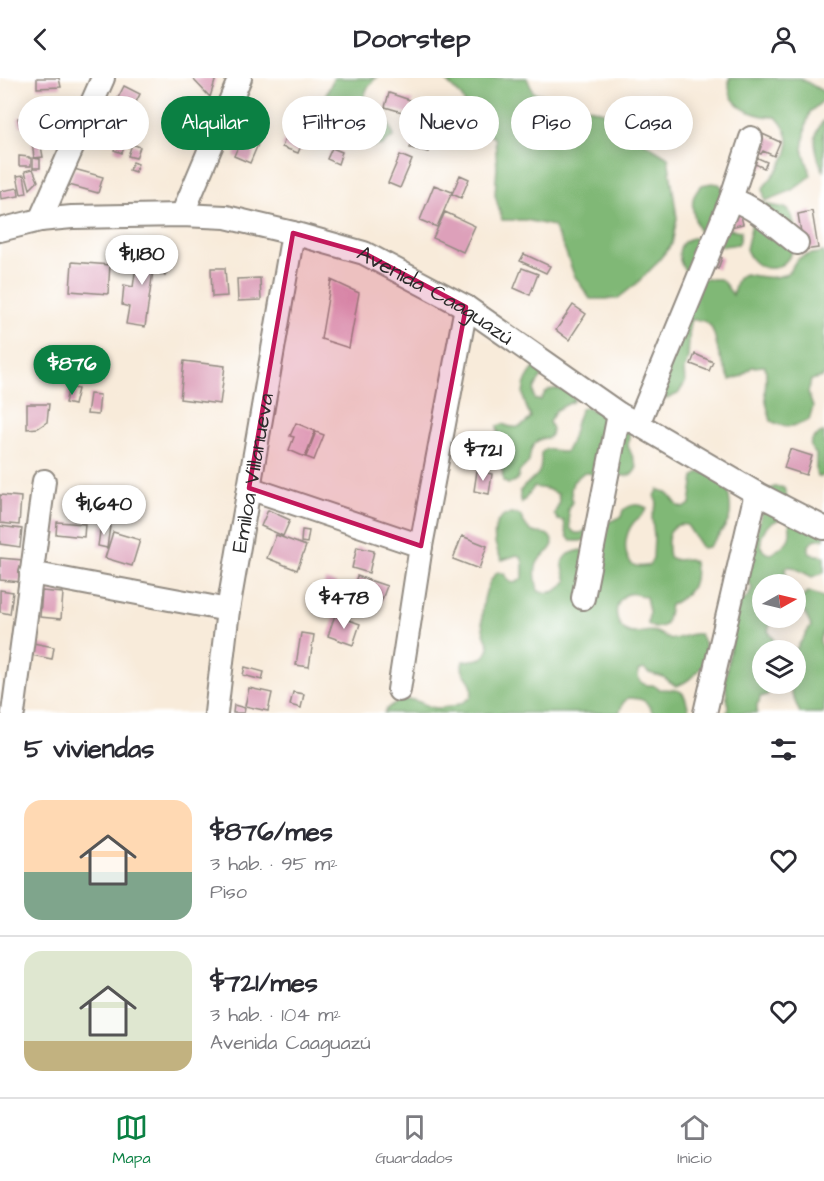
<!DOCTYPE html>
<html lang="es">
<meta charset="utf-8">
<style>
:root{--surface:#fff;--page:#f7f7f7;--text:#2b2b33;--muted:#7c7c81;--line:#e1e1e2;--accent:#0b8043}
body{margin:0;font-family:"Architects Daughter",sans-serif;background:var(--page);color:var(--text);height:100vh;display:flex;flex-direction:column;font-size:22px;white-space:nowrap}
*{box-sizing:border-box;margin:0}
p{font-size:20px;color:var(--muted)}
.icon{flex:none;width:33px;height:33px;fill:none;stroke:currentColor;stroke-width:2;stroke-linecap:round;stroke-linejoin:round}
.map{position:relative;height:635px;overflow:hidden}
.drawer{display:flex;flex-direction:column;background:var(--surface);flex:1}
.drawer>*{flex:none}
.banner{position:absolute;left:18px;top:18px;width:789px;height:54px;display:flex;gap:12px}
.needle{width:39px;rotate:82deg}
.buttons{position:absolute;left:752px;top:496px;display:grid;gap:12px}
.buttons a{display:grid;place-items:center;width:54px;height:54px;border-radius:50%;background:var(--surface);box-shadow:0 3px 15px #0003;font-size:30px}
.price{position:absolute;translate:-50% -51px;padding:0 14px;border-radius:21px;background:#fff;color:#222;font-size:20px;line-height:39px;filter:drop-shadow(0 2px 3px #0008)}
.price::after{content:'';position:absolute;left:50%;top:36px;width:18px;height:14px;margin-left:-9px;background:inherit;clip-path:polygon(0 0,100% 0,50% 100%)}
.price.selected{background:var(--accent);color:#fff}
ul{padding:0;list-style:none}
li{display:flex;align-items:center;gap:18px;height:150px;padding:0 24px}
li+li{border-top:2px solid var(--line)}
li span{display:grid;place-items:center;flex:none;width:168px;height:120px;border-radius:18px;color:#555}
li>.icon{margin-inline-start:auto}
span .icon{width:72px;height:72px;fill:#fffc;stroke-width:1}
li b{font-size:26px}
h2{display:flex;justify-content:space-between;align-items:center;height:72px;padding:0 24px;font-size:26px}
.pill{padding:0 21px;border-radius:27px;background:var(--surface);box-shadow:0 3px 15px #0003;font-size:21px;line-height:54px}
.pill.selected{background:var(--accent);color:#fff}
header{display:flex;justify-content:space-between;align-items:center;height:78px;padding:0 24px;background:var(--surface);font-size:27px;font-weight:700}
.tabs{display:flex;justify-content:space-around;align-items:center;height:84px;border-top:2px solid var(--line);background:var(--surface);font-size:16px;color:var(--muted)}
.tabs a{display:grid;justify-items:center;gap:3px}
.tabs .selected{color:var(--accent)}
.map>svg:first-child{display:block}
.forest{fill:#80b876;stroke:#567250;stroke-width:1.5}
.building{fill:#dda0ba}
.lines{fill:none;stroke-linecap:round;stroke-linejoin:round}
.minor-casing{stroke:#928b82;stroke-width:26}
.minor{stroke:#fff;stroke-width:22}
.marked{fill:#c2185b;fill-opacity:0.2;stroke:#c2185b;stroke-width:4.5;stroke-linejoin:round}
.labels{text-anchor:middle;stroke-width:6;stroke-linejoin:round;paint-order:stroke}
.street-label{font-size:22px;fill:#2b2b2b;stroke:#fff}
</style>
<header><svg class="icon" aria-label="back" viewBox="0 0 24 24"><path d="M15 5l-7 7 7 7"/></svg>Doorstep<svg class="icon" aria-label="person" viewBox="0 0 24 24"><circle cx="12" cy="8" r="4"/><path d="M4 21q1-7 8-7t8 7"/></svg></header>
<div class="map">
<svg width="824" height="635" viewBox="0 0 824 635">
<rect width="100%" height="100%" fill="#fff"/>
<filter id="ink" filterUnits="userSpaceOnUse"><feTurbulence type="fractalNoise" baseFrequency=".0167" numOctaves="2"/><feDisplacementMap in="SourceGraphic" scale="12" xChannelSelector="R" yChannelSelector="G"/><feConvolveMatrix kernelMatrix="1 2 1 2 8 2 1 2 1" color-interpolation-filters="sRGB"/></filter>
<filter id="wash" filterUnits="userSpaceOnUse"><feTurbulence type="fractalNoise" baseFrequency=".008" numOctaves="4" result="noise"/><feDisplacementMap in="SourceGraphic" scale="24" xChannelSelector="R" yChannelSelector="G"/><feGaussianBlur stdDeviation="1.35" result="paint"/><feColorMatrix in="noise" values="0 0 0 0 0 0 0 0 0 0 0 0 0 0 0 0 0 1.4 0 .05"/><feComposite in="paint" operator="in"/></filter>
<g filter="url(#wash)">
<rect width="100%" height="100%" fill="#f8ebda"/>
<path class="forest" d="M334 0H376C364 11 364 17 364 33L376 41 389 46 394 58 383 67 371 69 359 64 337 50 324 45 318 33Z
M443 0H527L533 14 610 36 629 55 668 79 677 140 672 166 654 188 636 206 617 221H590L574 197 565 172 553 148 526 142H502L495 117 497 89 495 61 473 44 462 19Z
M729 0H800L824 14V22L810 34 806 47 803 72 811 97C797 112 784 116 765 123L763 110C782 87 802 66 776 39 760 39 736 33 730 15 729 11 729 5 729 0Z
M824 42V93L822 91C815 73 810 58 824 42Z
M712 105 719 106 724 111 728 151 741 153 740 163 738 166C712 172 699 163 694 137 693 132 691 124 694 118 696 114 699 110 702 107Z
M761 124C764 125 767 127 770 127 775 129 781 128 785 130 791 133 793 139 794 146 795 155 796 165 792 174 781 198 754 194 746 171L751 150 752 134Z
M692 160H695L707 169 689 196C677 186 674 165 692 160Z
M824 174V297L823 299 811 302 808 315 813 329 809 342C794 349 787 351 771 343 768 333 765 323 765 313 766 303 767 297 765 288L752 289 742 298 730 302C727 294 722 285 719 276 713 257 717 240 690 242L688 280 684 292 685 305 678 316 666 321 658 308 654 283 661 253 672 227 703 201H720L725 206 733 217C735 208 735 199 745 196 757 198 771 202 784 197 791 194 792 188 796 183 802 176 815 176 824 174Z
M535 289 545 294C539 304 531 309 535 322H541C547 308 556 310 567 314L568 313 573 317 574 323 556 332 549 344 552 351 551 357C543 364 551 358 541 361 531 365 530 375 529 384L519 394C519 402 516 404 508 406L503 403 502 389 505 383 500 371 497 348 503 346C515 352 523 350 531 339 521 320 519 307 535 289Z
M588 329 593 333 605 329 607 346 600 364 603 383 600 396 595 399 590 395H583L573 404 571 411 572 424 568 431 570 450 575 455H581L587 451 588 461C568 467 567 462 564 443L558 442 554 436C558 429 560 424 558 416L547 411 534 409 522 425 520 419V413C534 395 542 404 541 375L546 371C553 371 558 375 565 374 575 363 573 343 582 330Z
M630 350 628 368 637 389C632 402 622 398 611 394L616 363Z
M824 354V397L821 399 818 398 816 395V376C805 366 812 359 824 354Z
M699 394 726 400C732 438 736 440 708 469L702 470 687 447C667 443 666 464 669 479L676 482 689 481 694 484C697 508 690 517 670 527L666 546 661 549 654 550 648 546 649 533 646 519C640 518 634 514 628 516 612 522 613 547 628 554 637 558 647 551 656 554 662 556 666 561 673 561 683 560 690 554 700 556 704 563 707 571 706 579 704 591 687 605 676 608L663 599 649 595 644 591 638 593C637 604 643 608 653 607L659 611C681 612 685 609 689 635H653C647 622 642 620 628 620L623 625 619 635H384C389 626 402 621 413 622 419 623 425 627 431 629 444 632 461 627 471 619 476 598 458 600 463 583 469 582 477 582 482 580 486 578 489 572 489 568 488 562 484 557 483 551 480 535 484 505 498 494L504 496 510 504C516 506 518 504 523 499V485L521 479 517 477 502 482C490 464 490 430 520 437 523 443 527 452 533 454 543 458 549 451 553 466 550 474 544 476 539 482 533 490 536 503 538 513 550 518 559 513 567 503 560 483 559 477 581 472L586 476 594 492 601 490 602 483 599 463 608 444 621 439 623 432C632 426 638 425 647 430 644 437 639 439 634 444 625 455 622 474 631 485 636 490 643 489 649 487L653 480 654 459 652 439 657 425 655 418 658 412C669 413 672 420 678 428L684 430 690 426 694 399Z
M774 409H781L784 410 788 423 783 439C779 442 773 444 770 446 760 453 755 475 771 476 794 462 791 459 788 435L824 437V461C813 460 806 465 810 476L824 478V495L812 499 793 489H787L785 492C785 497 789 501 789 507H762V540H775V543L773 546H770L768 553 774 561V567L765 573H762V606H769L771 611 767 617 760 619 759 624 757 626V635H727L728 629 725 602 739 523 748 519 752 510 749 505 746 497 767 413Z
M808 514 824 519V551L820 561 824 586V635H800L791 614 800 590 795 585V573L811 548 799 523Z"/>
<g id="blocks">
<path class="building" d="M37 0H59L61 9 37 10Z
M192 0H216L210 19Z
M124 8 140 16 132 32 116 24Z
M389 15 413 23 409 36 385 29Z
M111 30 125 37 121 48 106 42Z
M40 35 42 43 20 48 18 40Z
M296 44 308 50 298 75 282 69 289 49 294 51Z
M124 46 132 49 122 75 114 72Z
M414 54 432 58 428 74 410 70Z
M758 54 780 64 774 78 763 73 761 76 750 71Z
M243 57 259 64 250 85 234 78Z
M40 62 43 79 34 80 32 63Z
M132 66 140 69 136 80 128 78Z
M332 70 342 74 338 86 327 81Z
M749 76 767 84 764 90 746 82Z
M400 77 412 82 400 110 388 105Z
M19 78 29 79V80H31V88H19Z
M33 80 40 81V90H33Z
M133 84 138 86 135 94 129 92Z
M33 91 38 103 30 111 25 93Z
M74 91 103 99 98 115 69 107Z
M24 97 27 115 21 116 17 98Z
M460 97 469 101 461 120 452 116Z
M434 107 452 114 437 149 420 142Z
M18 110 19 118 1 121 0 113Z
M739 131 743 146 731 149Z
M812 133 818 170 804 172 798 136Z
M445 134 475 148 463 174 433 160Z
M139 167 157 170 153 191 157 183 169 188 165 198 153 193 145 249 126 246 129 229 122 227 124 207 133 209Z
M524 176 550 188 546 195 520 183Z
M713 176 722 180 718 191 709 187Z
M72 184 110 187 108 216 70 213Z
M211 190H225L227 218 212 219Z
M522 190 538 196 530 217 514 210Z
M260 200 261 222 238 223 237 201Z
M331 202 359 215 349 270 321 261Z
M573 227 586 236 569 262 556 252Z
M695 276 713 284 709 293 691 286Z
M184 283 225 288 220 326 180 321Z
M69 309 78 311 74 327 65 325Z
M90 316 100 317 98 337 87 336Z
M27 326H49L47 344 38 350 27 351Z
M296 345 315 353 305 379 289 372 294 359 290 358Z
M316 354 324 357 314 382 306 379Z
M790 371 812 378 806 397 784 390Z
M477 393 492 396 489 416 474 413Z
M0 417 21 419 19 447 0 445Z
M268 432 290 442 283 458 261 448Z
M57 444 85 446 84 459 56 456Z
M101 447 110 448 107 470 98 468Z
M0 448 22 451 20 469 0 466Z
M302 452 309 453 307 465 301 464Z
M113 454 140 462 132 488 105 480Z
M276 457 306 468 297 492 267 480Z
M462 458 487 468 479 491 453 481Z
M357 469 374 473 369 495 352 490Z
M0 480 23 482 21 504 0 502Z
M357 498 387 508 381 524 352 514Z
M325 502 336 505 334 514 339 515 336 529 332 528 331 534 319 532Z
M0 512 13 514 10 536 0 534Z
M42 513 63 515 61 541 40 539Z
M335 537 360 546 353 567 328 558Z
M301 555 314 557 309 589 296 587Z
M28 564 54 569 52 581 26 576Z
M245 589 264 594 262 602 243 597Z
M249 610 272 615 268 633 245 628Z
M293 614 304 616 301 630 290 627Z
M234 627 245 630 244 635H233Z"/>
</g>
</g>
<g filter="url(#ink)">
<use href="#blocks" fill-opacity="0" stroke="#928b82" stroke-width="1.5"/>
<g class="lines">
<defs>
<g id="minor">
<path d="M731 121C757 130 775 148 797 165"/>
<path d="M182 137 240 0"/>
<path d="M40 142 103 0"/>
<path id="s1" d="M0 152 40 142 72 139 182 137 226 139 293 155 364 175 466 229 619 336 638 346 756 415 824 450"/>
<path d="M638 346 731 121 751 60"/>
<path d="M249 410 421 468"/>
<path d="M31 495 228 532"/>
<path d="M583 520 619 336"/>
<path d="M399 612 421 468 466 229"/>
<path d="M13 635 44 403"/>
<path id="s2" d="M216 635 228 532 293 155"/>
<path d="M705 635 756 415"/>
</g>
</defs>
<use href="#minor" class="minor-casing"/>
<use href="#minor" class="minor"/>
</g>
</g>
<path class="marked" d="M293 155 364 175 466 229 421 468 249 410Z"/>
<g class="labels">
<g class="street-label">
<text dy="8" stroke="none"><textPath href="#s1" startOffset="453">Avenida Caaguazú</textPath></text>
<text dy="8" stroke="none"><textPath href="#s2" startOffset="243">Emiloa Villanueva</textPath></text>
</g>
</g>
</svg>
<div class="buttons">
<a><svg class="needle" viewBox="-14 -14 28 28"><path d="M0-13l5 13h-10z" fill="#e53935"/><path d="M0 13l5-13h-10z" fill="#7c7c81"/></svg></a>
<a><svg class="icon" aria-label="layers" viewBox="0 0 24 24"><path d="M12 4l9 5-9 5-9-5zM3 14l9 5 9-5"/></svg></a>
</div>
<b class="price" style="left:142px;top:208px">$1,180</b>
<b class="price selected" style="left:72px;top:318px">$876</b>
<b class="price" style="left:483px;top:404px">$721</b>
<b class="price" style="left:104px;top:458px">$1,640</b>
<b class="price" style="left:344px;top:552px">$478</b>
<div class="banner">
<a class="pill">Comprar</a>
<a class="pill selected">Alquilar</a>
<a class="pill">Filtros</a>
<a class="pill">Nuevo</a>
<a class="pill">Piso</a>
<a class="pill">Casa</a>
</div>
</div>
<section class="drawer">
<h2>5 viviendas<svg class="icon" aria-label="filters" viewBox="0 0 24 24"><path d="M4 7h16M4 17h16"/><circle cx="9" cy="7" r="2"/><circle cx="15" cy="17" r="2"/></svg></h2>
<ul>
<li><span style="background:linear-gradient(#ffd9b3 60%,#7fa58c 0)"><svg class="icon" aria-label="home" viewBox="0 0 24 24"><path d="M3 11l9-7 9 7M6 9v11h12V9"/></svg></span><div><b>$876/mes</b><p>3 hab. · 95 m²</p><p>Piso</p></div><svg class="icon" aria-label="heart" viewBox="0 0 24 24"><path d="M12 20l-8-8c-3-5 5-10 8-4 3-6 11-1 8 4z"/></svg></li>
<li><span style="background:linear-gradient(#dfe7d0 75%,#c2b280 0)"><svg class="icon" aria-label="home" viewBox="0 0 24 24"><path d="M3 11l9-7 9 7M6 9v11h12V9"/></svg></span><div><b>$721/mes</b><p>3 hab. · 104 m²</p><p>Avenida Caaguazú</p></div><svg class="icon" aria-label="heart" viewBox="0 0 24 24"><path d="M12 20l-8-8c-3-5 5-10 8-4 3-6 11-1 8 4z"/></svg></li>
</ul>
</section>
<nav class="tabs">
<a class="selected"><svg class="icon" aria-label="map" viewBox="0 0 24 24"><path d="M3 6l6-2 6 2 6-2v14l-6 2-6-2-6 2zM9 4v14M15 6v14"/></svg>Mapa</a>
<a><svg class="icon" aria-label="saved" viewBox="0 0 24 24"><path d="M7 4h10v16l-5-4-5 4z"/></svg>Guardados</a>
<a><svg class="icon" aria-label="home" viewBox="0 0 24 24"><path d="M3 11l9-7 9 7M6 9v11h12V9"/></svg>Inicio</a>
</nav>
